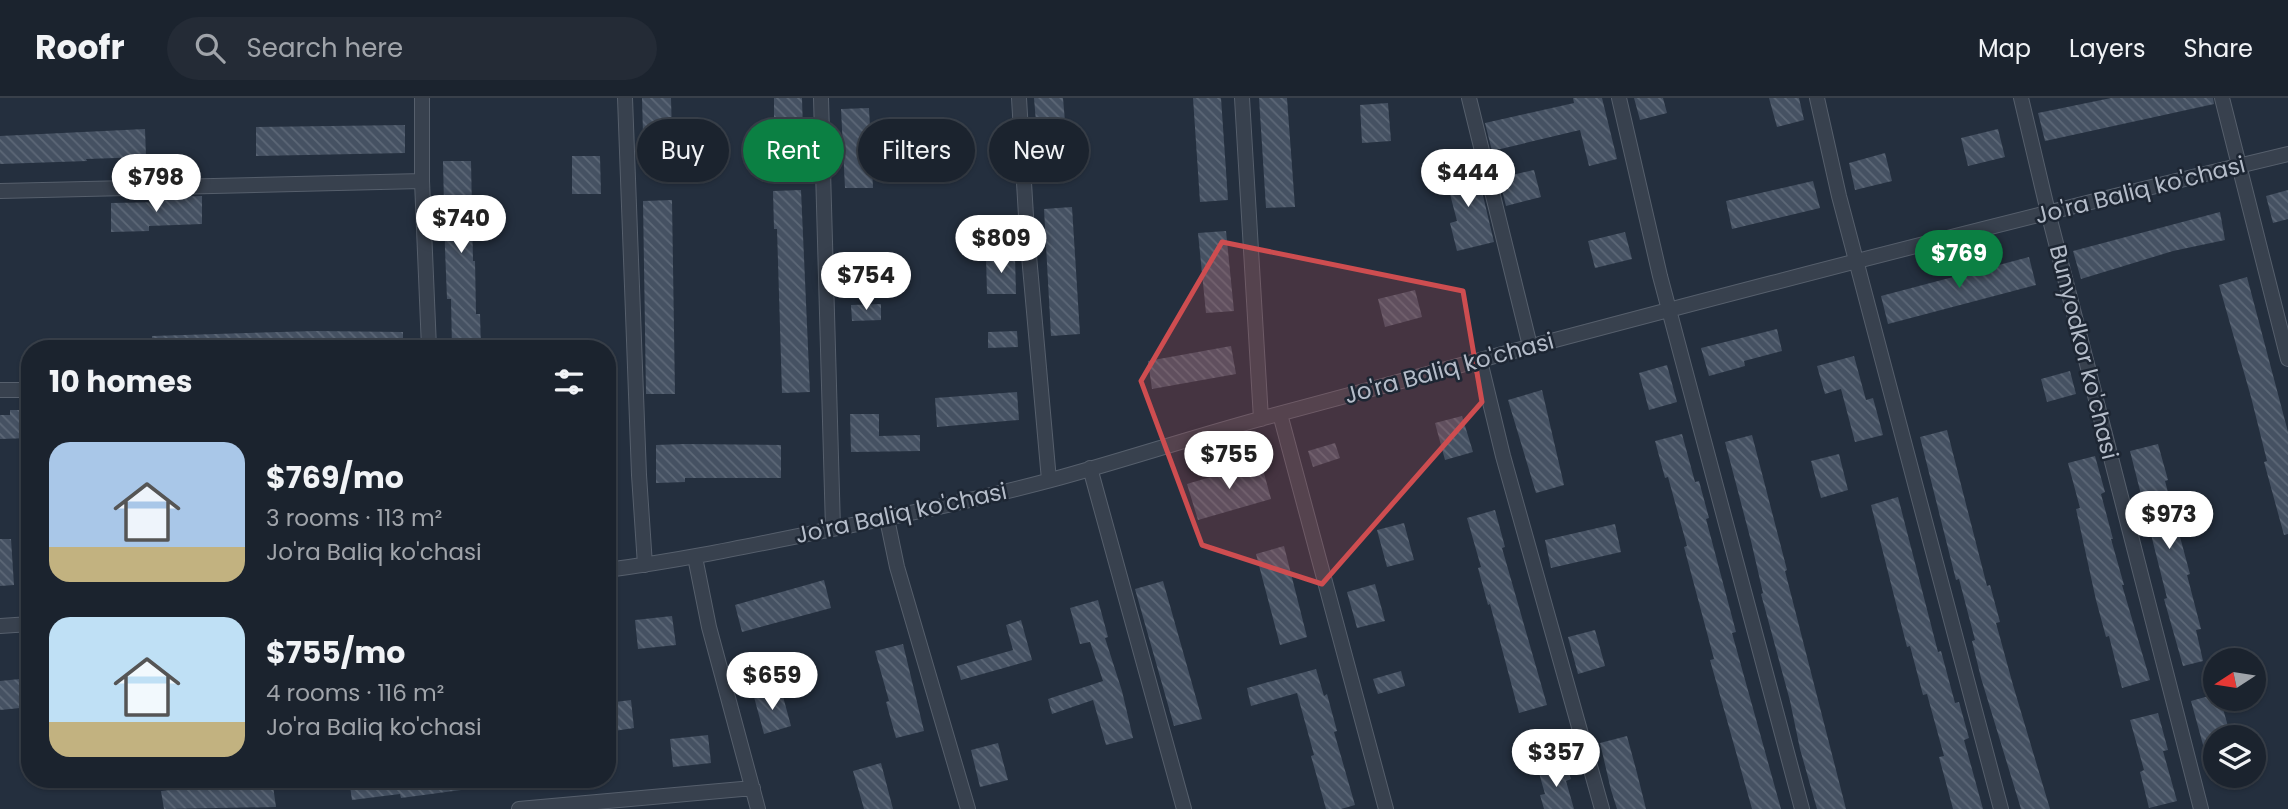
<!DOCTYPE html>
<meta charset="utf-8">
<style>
:root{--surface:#1b232e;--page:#242b36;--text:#f1f3f6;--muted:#a0a4aa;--line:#39404a;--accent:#0b8043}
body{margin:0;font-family:Poppins,sans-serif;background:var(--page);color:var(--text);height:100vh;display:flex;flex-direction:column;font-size:26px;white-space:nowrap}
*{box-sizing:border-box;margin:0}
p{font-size:23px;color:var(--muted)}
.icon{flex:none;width:38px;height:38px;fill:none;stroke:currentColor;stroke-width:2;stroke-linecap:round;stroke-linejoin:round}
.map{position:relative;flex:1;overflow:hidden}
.sheet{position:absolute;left:21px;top:242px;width:595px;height:448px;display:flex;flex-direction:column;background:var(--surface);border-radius:28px;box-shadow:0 2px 5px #0004,0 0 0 2px var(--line)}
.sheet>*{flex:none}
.hud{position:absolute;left:637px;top:21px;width:665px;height:63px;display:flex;gap:14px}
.needle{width:46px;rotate:258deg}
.fabs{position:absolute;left:2203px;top:550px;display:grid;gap:14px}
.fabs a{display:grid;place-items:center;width:63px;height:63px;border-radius:50%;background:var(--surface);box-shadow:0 2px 5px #0004,0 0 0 2px var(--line);font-size:35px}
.price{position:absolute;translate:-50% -60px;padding:0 16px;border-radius:24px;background:#fff;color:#222;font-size:23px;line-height:46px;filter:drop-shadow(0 2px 4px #0008)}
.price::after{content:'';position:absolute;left:50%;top:42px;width:21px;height:16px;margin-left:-10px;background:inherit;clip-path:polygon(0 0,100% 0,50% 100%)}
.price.on{background:var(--accent);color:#fff}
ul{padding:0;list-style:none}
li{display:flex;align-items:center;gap:21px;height:175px;padding:0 28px}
li span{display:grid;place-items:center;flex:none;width:196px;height:140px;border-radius:21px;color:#555}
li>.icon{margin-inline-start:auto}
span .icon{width:84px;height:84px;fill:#fffc;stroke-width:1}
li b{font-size:30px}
h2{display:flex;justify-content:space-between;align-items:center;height:84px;padding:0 28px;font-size:30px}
.chip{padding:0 24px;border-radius:32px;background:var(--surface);box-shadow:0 2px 5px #0004,0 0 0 2px var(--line);font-size:24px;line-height:63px}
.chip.on{background:var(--accent);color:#fff}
header{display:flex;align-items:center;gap:42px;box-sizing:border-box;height:98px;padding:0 35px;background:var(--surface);border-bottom:2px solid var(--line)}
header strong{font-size:33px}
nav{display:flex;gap:38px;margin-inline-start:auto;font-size:24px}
.search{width:490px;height:63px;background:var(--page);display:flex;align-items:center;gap:18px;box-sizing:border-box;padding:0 24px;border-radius:38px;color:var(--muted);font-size:26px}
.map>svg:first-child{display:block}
.building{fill:url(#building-back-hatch)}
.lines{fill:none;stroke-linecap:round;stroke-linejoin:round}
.street-casing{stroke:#565f6c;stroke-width:16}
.street{stroke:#38414e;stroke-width:14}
.marked{fill:#ce4d50;fill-opacity:0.2;stroke:#ce4d50;stroke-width:5;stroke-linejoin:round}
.labels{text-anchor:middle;stroke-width:5;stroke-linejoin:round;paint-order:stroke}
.street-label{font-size:23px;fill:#b4bcc9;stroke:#1d2633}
</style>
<header>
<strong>Roofr</strong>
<div class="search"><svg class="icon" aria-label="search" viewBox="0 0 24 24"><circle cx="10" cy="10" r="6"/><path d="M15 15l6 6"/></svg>Search here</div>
<nav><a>Map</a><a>Layers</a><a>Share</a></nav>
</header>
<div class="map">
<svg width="2288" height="711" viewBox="0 0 2288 711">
<defs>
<pattern id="building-back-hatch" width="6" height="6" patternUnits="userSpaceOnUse" patternTransform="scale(1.75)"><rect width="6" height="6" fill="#455162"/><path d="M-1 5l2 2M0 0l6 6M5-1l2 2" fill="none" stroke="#5d6877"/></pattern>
</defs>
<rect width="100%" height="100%" fill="#242f3e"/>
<path class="building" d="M642 0H671L672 37H643Z
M774 0H802L803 34H774Z
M1034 0H1063L1069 71 1040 72Z
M1193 0H1221L1228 102 1200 104Z
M1259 0H1287L1295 109 1266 110Z
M1573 0H1602L1617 61 1589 68 1580 32 1492 53 1485 25 1574 5Z
M1634 0H1663L1667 15 1640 22Z
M1769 0H1799L1804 22 1777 29Z
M2111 0H2213L2214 6 2045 43 2038 15Z
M1388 5 1391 43 1362 45 1360 7Z
M869 10 873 90H845L841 11Z
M405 27V55L256 58V29Z
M145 31 146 59 86 61 87 63 0 66V38Z
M1998 31 2005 59 1968 68 1961 40Z
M1885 55 1892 83 1855 92 1849 65Z
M572 58H600L601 96H572Z
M443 63H471L473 163H475L476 216H480L481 250H452L451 201H447L445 151Z
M1472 65 1477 86 1480 85 1494 144 1457 153 1450 125 1457 123 1444 73Z
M1534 72 1541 99 1506 108 1499 80Z
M1813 83 1820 110 1732 131 1726 103Z
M801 92 810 294 782 295 777 131H774L773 93Z
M2288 92V121L2273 125 2266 98Z
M202 98V126L149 128V133L111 134V105L164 104V99Z
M672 102 675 296H646L643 103Z
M1072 109 1080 236 1051 238 1044 111Z
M2220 114 2225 142 2173 153 2081 181 2073 153Z
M1226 133 1234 213 1206 215 1198 135Z
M1625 134 1632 161 1595 170 1588 143Z
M986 158H1015L1016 196H987Z
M2029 159 2036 187 1888 226 1881 198Z
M2247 179 2288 334V436L2284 437 2264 364 2267 363 2251 299 2219 187Z
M1415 192 1422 219 1385 229 1378 201Z
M881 206V222L852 223 851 207Z
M1777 231 1782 253 1744 263 1745 268 1709 278 1701 250Z
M315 233 403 234V250H152V238Z
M1017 233 1018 249 988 250V234Z
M1231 248 1236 276 1152 291 1148 263Z
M1854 258 1866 302 1873 300 1883 337 1855 344 1841 291 1825 296 1817 268Z
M1667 267 1677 304 1649 312 1639 275Z
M2070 273 2076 296 2047 304 2041 281Z
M1542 292 1564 387 1536 395 1508 302Z
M1017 294 1019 322 937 329 935 300Z
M10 312H30V340L0 341V317H10Z
M850 316H879V338L920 337V353L851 354Z
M1462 318 1473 354 1445 362 1435 325Z
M1947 332 1987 488 1990 487 2000 524 1996 525 2013 587 2050 711H2021L1981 580 1972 543 1975 542 1959 481 1956 482 1920 339Z
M1682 336 1695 384 1699 383 1709 420 1706 421 1736 534 1732 535 1781 711H1752L1710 562 1714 561 1684 449 1687 448 1668 379 1665 380 1655 343Z
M1752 337 1787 472 1785 473 1846 711H1817L1800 651 1790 603 1761 496 1763 495 1751 443 1725 344Z
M1335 345 1340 360 1313 369 1308 353Z
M684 346 781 347V380H685V384L656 385V347Z
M2158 346 2168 382 2165 383 2190 476 2187 477 2201 531 2196 532 2203 563 2183 568 2164 501 2167 500 2130 353Z
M1839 356 1848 392 1821 400 1811 363Z
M2095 358 2105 394 2101 396 2113 441H2111L2124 487H2122L2150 582 2122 590 2109 538 2106 539 2096 502 2076 411 2080 410 2068 365Z
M1261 364 1271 401 1198 422 1187 386Z
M1898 399 1938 554 1941 553 1955 605 1959 604 1969 640 1964 642 1983 711H1953L1939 659 1944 658 1927 596 1923 597 1910 548 1907 549 1871 407Z
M1495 412 1505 449 1502 450 1547 607 1519 615 1490 506 1488 507 1478 470 1481 469 1467 420Z
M1404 425 1414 462 1387 469 1377 432Z
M1615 426 1621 454 1551 470 1545 442Z
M0 441H11L14 487 0 488Z
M1284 448 1307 539 1280 547 1256 456Z
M824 482 831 510 742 534 735 507Z
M1163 483 1202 621 1174 628 1135 491Z
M1375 486 1385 523 1357 530 1347 494Z
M1098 502 1108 539 1105 540 1122 593 1133 640 1106 647 1093 602 1052 616 1048 601 1103 583 1090 544 1080 546 1070 510Z
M672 518 676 547 638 551 635 522Z
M1021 522 1032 562 961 582 957 568 1013 552 1006 527Z
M1595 532 1605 568 1578 576 1568 539Z
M903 546 924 633 896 640 886 604 889 603 875 553Z
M1316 571 1324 598 1327 596 1337 633 1334 634 1355 707 1341 711H1326L1311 658 1314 657 1297 595 1251 608 1247 590Z
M1401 573 1405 588 1378 596 1373 581Z
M30 580V609L0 612V583Z
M781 591 791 628 764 636 754 599Z
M2216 596V600H2220L2229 632 2216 636V675L2211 676 2191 603Z
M631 602 634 630 607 634V605Z
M2158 615 2168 652 2163 653 2177 703 2149 710 2140 674 2144 672 2130 622Z
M708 637 711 665 673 669 670 641Z
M1627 638 1637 675 1646 711H1617L1611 692 1600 645Z
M998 645 1008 682 980 689 971 652Z
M881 665 893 711H864L853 673Z
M1566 666 1571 681 1566 683 1574 711H1544L1540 697 1545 696 1539 675Z
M272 681 276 709 164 711 161 693Z
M349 681H476V690L401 700 400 696 352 702Z"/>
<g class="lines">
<defs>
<path id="street" d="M422 0V83L429 250
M625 0 639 377 645 467
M821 0 833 431
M1019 0 1027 135 1049 382
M1242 0 1261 321
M1469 0 1530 248
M1619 0 1660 178 1802 711
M1817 0 1839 98 2001 711
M2021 0 2048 114 2201 711
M2222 0 2288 261
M0 93 422 83
M1480 263 1503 358 1602 711
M0 292H30
M1280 316 1386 711
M1090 370 1184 711
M887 421 897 469 968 711
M695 459 709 529 758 711
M607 472C677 463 744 449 813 435 892 419 972 403 1051 382 1121 363 1190 340 1260 321 1601 229 1944 138 2288 56
M0 528 30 526
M519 711 753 690"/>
</defs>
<use href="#street" class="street-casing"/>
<use href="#street" class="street"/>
</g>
<path class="marked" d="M1222 144 1463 193 1482 304 1322 486 1202 447 1141 283Z"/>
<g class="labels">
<g class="street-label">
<text transform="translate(2140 92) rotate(-14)" y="8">Jo'ra Baliq ko'chasi</text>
<text transform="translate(2084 254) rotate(76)" y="8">Bunyodkor ko'chasi</text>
<text transform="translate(1449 270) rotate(-15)" y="8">Jo'ra Baliq ko'chasi</text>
<text transform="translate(901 415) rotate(-12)" y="8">Jo'ra Baliq ko'chasi</text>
</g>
</g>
</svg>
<div class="fabs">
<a><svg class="needle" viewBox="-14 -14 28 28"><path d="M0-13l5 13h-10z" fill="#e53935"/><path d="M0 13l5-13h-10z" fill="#a0a4aa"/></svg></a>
<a><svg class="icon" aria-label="layers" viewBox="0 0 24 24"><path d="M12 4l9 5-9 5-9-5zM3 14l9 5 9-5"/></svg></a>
</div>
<b class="price" style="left:1468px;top:111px">$444</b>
<b class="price" style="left:156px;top:116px">$798</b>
<b class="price" style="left:461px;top:157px">$740</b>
<b class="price" style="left:1001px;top:177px">$809</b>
<b class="price on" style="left:1959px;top:192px">$769</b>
<b class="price" style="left:866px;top:214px">$754</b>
<b class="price" style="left:1229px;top:393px">$755</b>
<b class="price" style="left:2169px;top:453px">$973</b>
<b class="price" style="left:772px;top:614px">$659</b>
<b class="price" style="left:1556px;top:691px">$357</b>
<div class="hud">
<a class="chip">Buy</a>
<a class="chip on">Rent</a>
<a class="chip">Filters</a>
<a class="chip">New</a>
</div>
<section class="sheet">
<h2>10 homes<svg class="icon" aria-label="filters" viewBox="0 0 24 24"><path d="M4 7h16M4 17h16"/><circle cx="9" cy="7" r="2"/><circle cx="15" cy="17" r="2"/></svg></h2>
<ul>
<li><span style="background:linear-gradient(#a9c7e8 75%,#c2b280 0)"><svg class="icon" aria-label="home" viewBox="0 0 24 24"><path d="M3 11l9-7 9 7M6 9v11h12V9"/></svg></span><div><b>$769/mo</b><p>3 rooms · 113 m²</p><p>Jo'ra Baliq ko'chasi</p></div></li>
<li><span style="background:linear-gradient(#bfe0f5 75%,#c2b280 0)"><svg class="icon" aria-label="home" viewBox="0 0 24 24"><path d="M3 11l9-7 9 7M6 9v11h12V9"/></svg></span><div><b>$755/mo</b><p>4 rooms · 116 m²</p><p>Jo'ra Baliq ko'chasi</p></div></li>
</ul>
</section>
</div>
